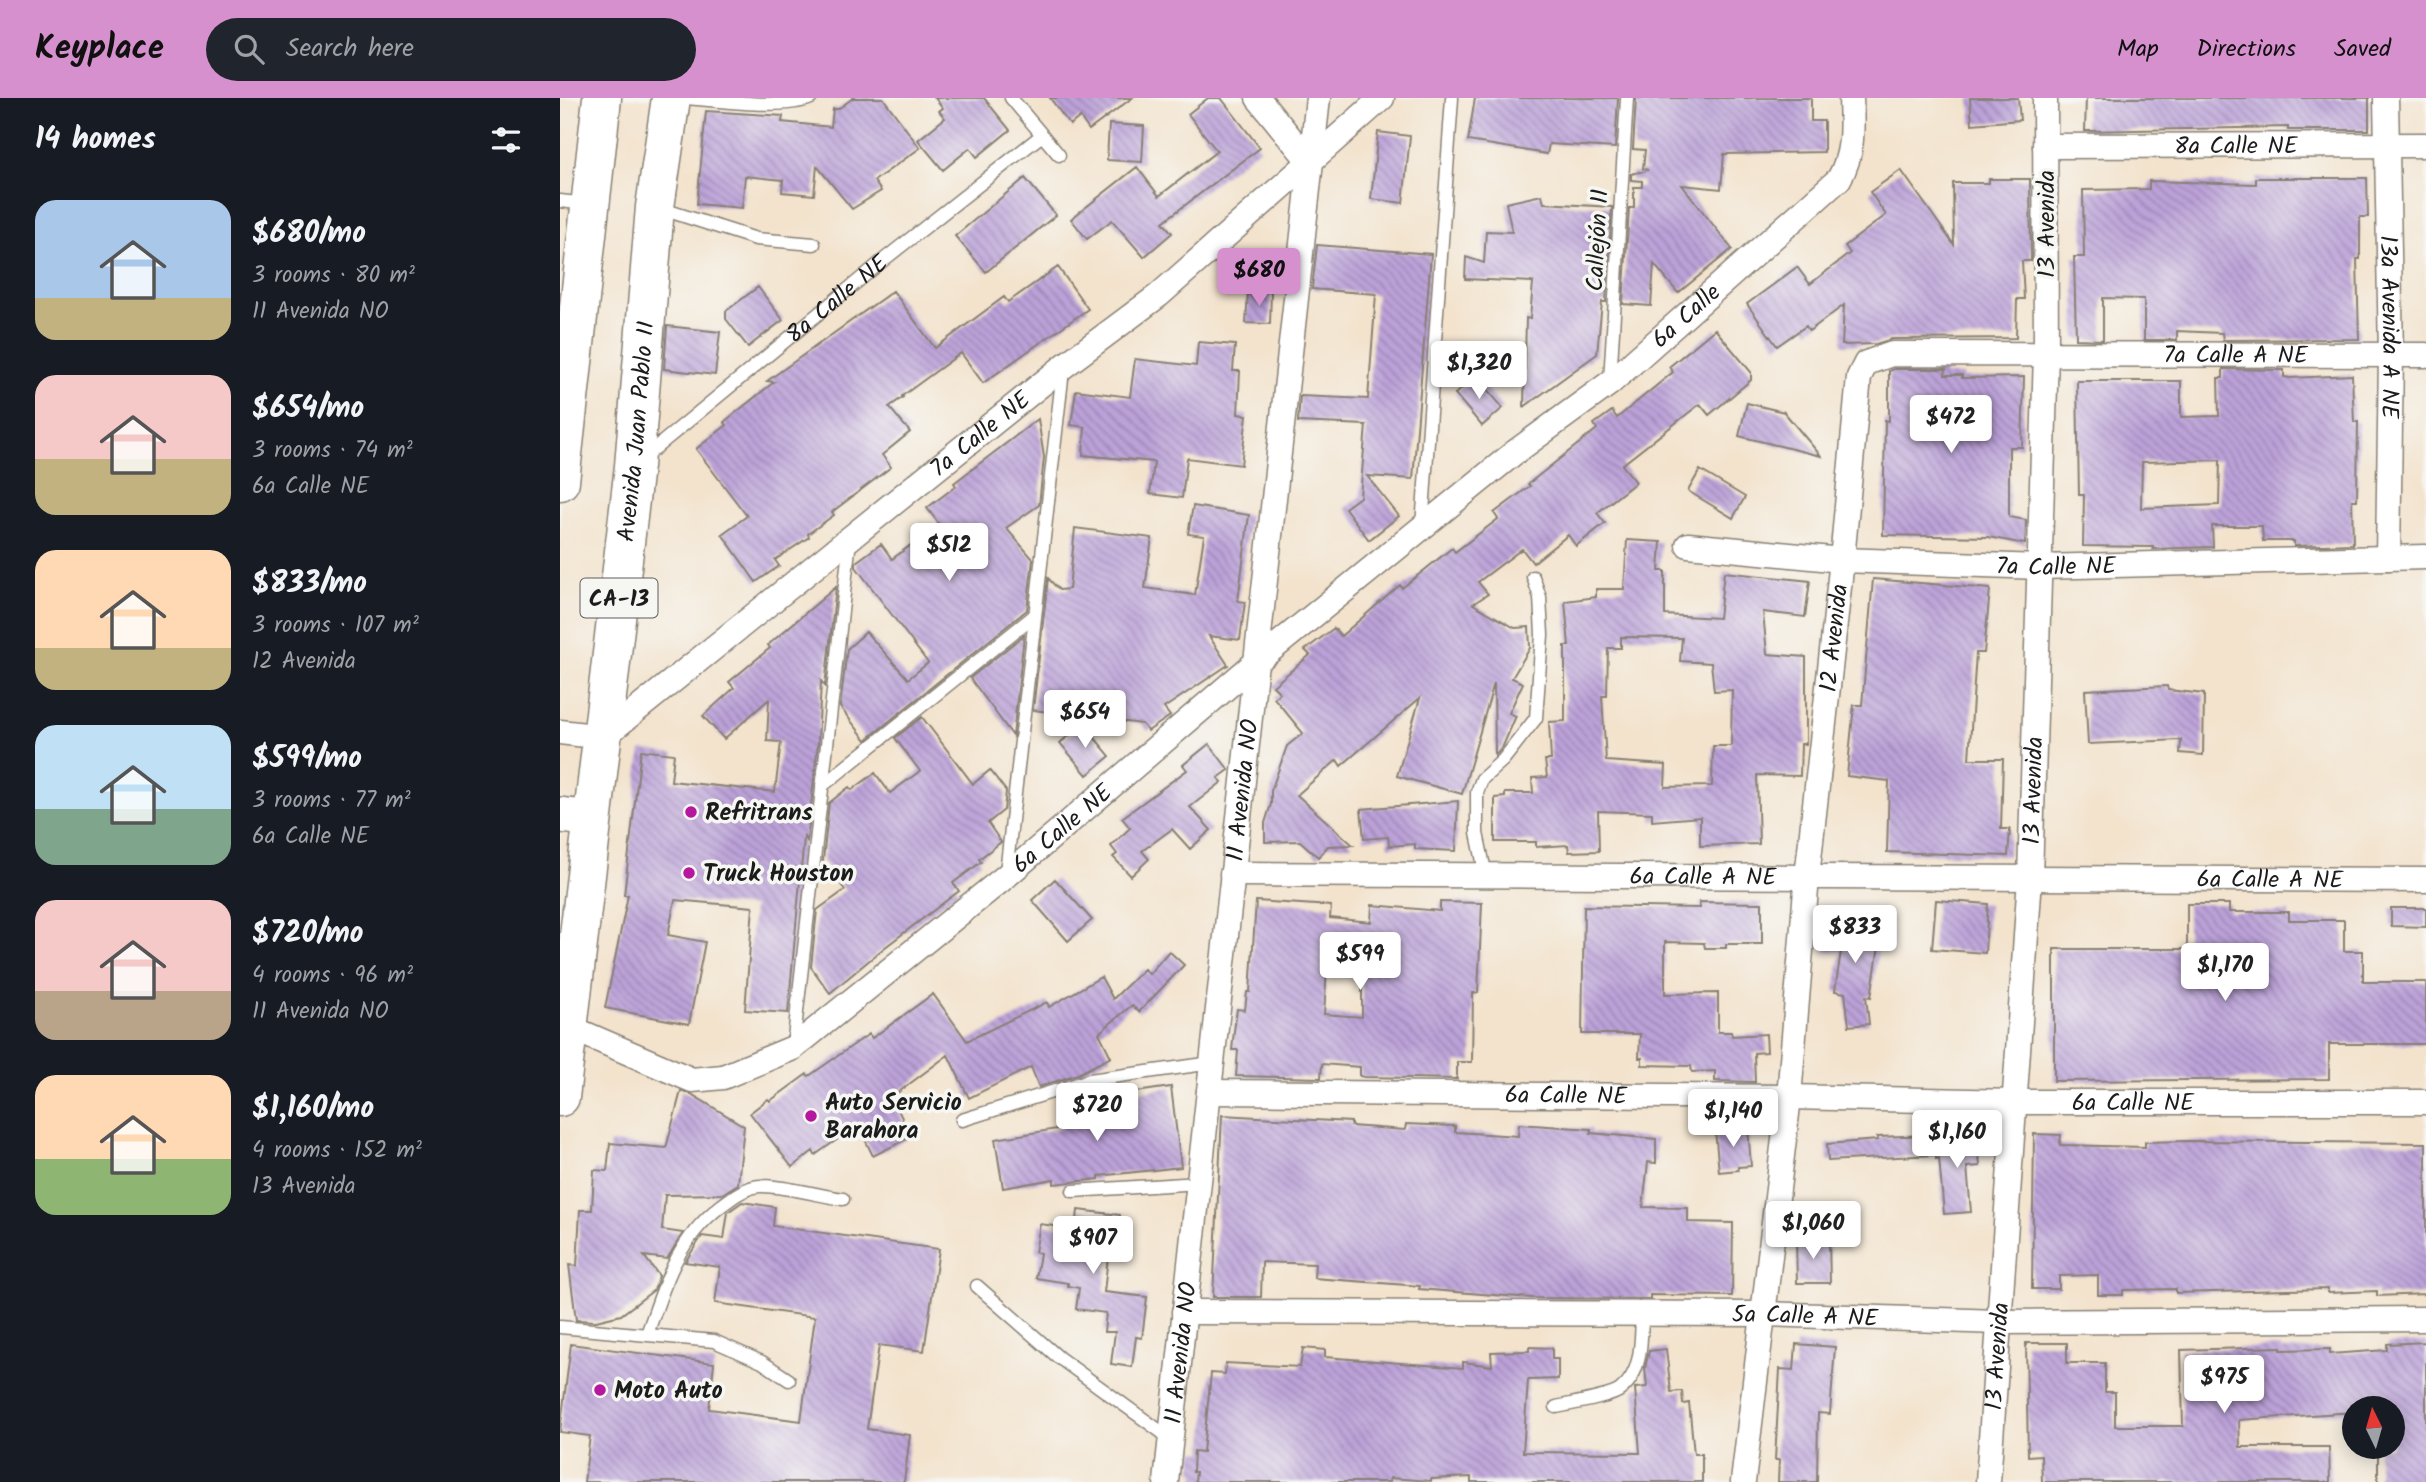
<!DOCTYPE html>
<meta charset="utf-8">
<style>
:root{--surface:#171b24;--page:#20242c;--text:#f1f3f6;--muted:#9ea1a6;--accent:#d690ce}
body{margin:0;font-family:Kalam,sans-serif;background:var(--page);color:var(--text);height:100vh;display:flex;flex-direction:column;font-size:26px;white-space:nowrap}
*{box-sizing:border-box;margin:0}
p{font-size:23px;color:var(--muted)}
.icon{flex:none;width:38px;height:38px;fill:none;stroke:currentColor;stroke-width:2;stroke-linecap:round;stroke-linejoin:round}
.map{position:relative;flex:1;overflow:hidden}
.details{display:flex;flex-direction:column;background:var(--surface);width:560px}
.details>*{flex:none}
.needle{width:46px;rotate:355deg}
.buttons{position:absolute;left:1782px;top:1298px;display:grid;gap:14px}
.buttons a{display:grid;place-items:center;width:63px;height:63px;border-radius:50%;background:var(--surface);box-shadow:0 4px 18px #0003;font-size:35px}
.price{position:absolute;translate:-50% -60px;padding:0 16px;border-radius:7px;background:#fff;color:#222;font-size:23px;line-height:46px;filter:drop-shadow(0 2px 4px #0008)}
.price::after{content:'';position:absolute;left:50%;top:42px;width:21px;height:16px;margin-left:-10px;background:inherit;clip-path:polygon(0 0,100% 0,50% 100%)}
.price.active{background:var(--accent);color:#111}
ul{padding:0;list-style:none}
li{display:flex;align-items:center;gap:21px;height:175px;padding:0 35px}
li span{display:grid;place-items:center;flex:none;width:196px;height:140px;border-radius:21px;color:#555}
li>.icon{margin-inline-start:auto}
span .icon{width:84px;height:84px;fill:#fffc;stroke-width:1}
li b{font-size:30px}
h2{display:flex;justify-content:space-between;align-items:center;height:84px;padding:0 35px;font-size:30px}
header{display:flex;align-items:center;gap:42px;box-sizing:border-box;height:98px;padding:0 35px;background:var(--accent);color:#111}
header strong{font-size:33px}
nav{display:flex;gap:38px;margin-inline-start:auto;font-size:24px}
.search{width:490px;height:63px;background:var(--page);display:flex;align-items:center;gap:18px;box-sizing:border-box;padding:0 24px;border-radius:38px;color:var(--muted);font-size:26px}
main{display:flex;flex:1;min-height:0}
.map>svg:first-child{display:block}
.building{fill:url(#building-back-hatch);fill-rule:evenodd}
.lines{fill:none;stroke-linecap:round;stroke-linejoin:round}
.lane-casing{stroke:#888074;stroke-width:15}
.street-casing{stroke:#888074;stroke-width:27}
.secondary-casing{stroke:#888074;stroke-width:38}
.highway-casing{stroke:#888074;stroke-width:41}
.lane{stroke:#fff;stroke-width:12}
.street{stroke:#fff;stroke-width:24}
.secondary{stroke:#fff;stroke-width:35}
.highway{stroke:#fff;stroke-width:38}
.poi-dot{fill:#b5179e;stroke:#f6f6f2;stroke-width:2.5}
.labels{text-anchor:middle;stroke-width:7;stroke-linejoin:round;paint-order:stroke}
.shield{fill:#f6f6f2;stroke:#5d5d5c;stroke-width:2}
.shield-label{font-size:23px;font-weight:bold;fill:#1c1c1c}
.street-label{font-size:24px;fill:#1c1c1c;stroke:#f6f6f2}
.poi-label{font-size:24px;font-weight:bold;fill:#1c1c1c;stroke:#f6f6f2;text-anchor:start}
</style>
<header>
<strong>Keyplace</strong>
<div class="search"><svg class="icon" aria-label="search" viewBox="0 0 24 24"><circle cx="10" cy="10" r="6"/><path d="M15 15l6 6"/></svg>Search here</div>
<nav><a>Map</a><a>Directions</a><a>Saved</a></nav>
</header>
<main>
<section class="details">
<h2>14 homes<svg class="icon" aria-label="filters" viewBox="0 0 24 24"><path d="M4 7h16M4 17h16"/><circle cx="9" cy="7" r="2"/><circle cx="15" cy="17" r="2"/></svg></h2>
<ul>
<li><span style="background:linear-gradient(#a9c7e8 70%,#c2b280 0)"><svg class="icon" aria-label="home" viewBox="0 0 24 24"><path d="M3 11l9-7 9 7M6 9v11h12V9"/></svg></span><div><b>$680/mo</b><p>3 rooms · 80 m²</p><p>11 Avenida NO</p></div></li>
<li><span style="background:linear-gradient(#f6c9c9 60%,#c2b280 0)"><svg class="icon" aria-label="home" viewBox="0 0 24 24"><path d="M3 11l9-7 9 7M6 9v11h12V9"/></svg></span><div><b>$654/mo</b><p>3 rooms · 74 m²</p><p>6a Calle NE</p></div></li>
<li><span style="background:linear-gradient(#ffd9b3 70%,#c2b280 0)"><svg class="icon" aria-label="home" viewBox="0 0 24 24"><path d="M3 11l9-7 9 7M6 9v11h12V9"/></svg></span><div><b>$833/mo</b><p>3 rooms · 107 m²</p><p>12 Avenida</p></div></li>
<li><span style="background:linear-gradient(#bfe0f5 60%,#7fa58c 0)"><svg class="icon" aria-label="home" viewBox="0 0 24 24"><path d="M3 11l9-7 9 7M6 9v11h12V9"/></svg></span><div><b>$599/mo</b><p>3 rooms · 77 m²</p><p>6a Calle NE</p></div></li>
<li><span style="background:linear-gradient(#f6c9c9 65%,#b9a48a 0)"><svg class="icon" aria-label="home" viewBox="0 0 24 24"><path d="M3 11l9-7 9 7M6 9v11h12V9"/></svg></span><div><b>$720/mo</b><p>4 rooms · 96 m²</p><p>11 Avenida NO</p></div></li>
<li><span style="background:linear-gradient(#ffd9b3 60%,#8fb573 0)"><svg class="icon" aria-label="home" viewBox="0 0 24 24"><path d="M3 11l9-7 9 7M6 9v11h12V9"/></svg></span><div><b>$1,160/mo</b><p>4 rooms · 152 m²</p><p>13 Avenida</p></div></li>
</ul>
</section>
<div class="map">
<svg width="1866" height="1384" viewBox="0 0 1866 1384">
<defs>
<pattern id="building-back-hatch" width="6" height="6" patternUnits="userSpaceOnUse" patternTransform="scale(1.75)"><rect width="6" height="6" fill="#bca2d9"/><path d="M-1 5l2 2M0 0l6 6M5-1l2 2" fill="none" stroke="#9883af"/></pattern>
</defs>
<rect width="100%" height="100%" fill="#f6f6f2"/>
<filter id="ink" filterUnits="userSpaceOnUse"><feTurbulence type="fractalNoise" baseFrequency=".0143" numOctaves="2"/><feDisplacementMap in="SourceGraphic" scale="14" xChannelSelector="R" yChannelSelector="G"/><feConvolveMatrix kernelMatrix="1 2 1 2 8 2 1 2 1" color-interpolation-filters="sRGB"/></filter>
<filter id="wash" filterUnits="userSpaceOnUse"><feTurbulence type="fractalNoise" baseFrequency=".00686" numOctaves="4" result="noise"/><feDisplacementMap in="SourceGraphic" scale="28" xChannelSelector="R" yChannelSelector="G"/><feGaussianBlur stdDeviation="1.57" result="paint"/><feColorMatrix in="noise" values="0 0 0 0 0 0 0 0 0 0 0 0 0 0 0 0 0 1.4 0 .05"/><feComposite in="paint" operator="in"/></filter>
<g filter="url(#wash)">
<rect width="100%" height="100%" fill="#f3e3cd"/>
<g id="blocks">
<path class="building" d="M293 0H323L360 50 314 83 321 93 292 111 257 68 254 97 222 94 223 82 185 78 182 110 137 106 146 13 223 18 222 24 271 29 273 11H278Z
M375 0H424L450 32 417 59 410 50 383 72 358 42 385 20 379 13 383 10Z
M490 0H572L529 32 520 19 510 27Z
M648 0H661L700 50 603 124 612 135 584 159 552 122 527 141 511 121 577 69 599 98 657 53 628 16Z
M915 0H1058L1055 50 989 46 987 56 908 43Z
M1076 0H1251V23H1264V54L1164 56 1161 91 1122 87 1172 151 1118 195 1094 166 1091 208 1063 206 1069 110H1074V89H1082V83L1071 82V76L1088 72 1083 71 1085 52 1073 51Z
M1410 0H1458L1460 22 1412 26Z
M1526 0H1809V32H1728V29L1525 33Z
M549 26 584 28 582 64 547 62Z
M818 34 850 38 843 105 811 101Z
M1341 72 1394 147 1393 85H1429V81H1470L1471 163H1462L1464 201H1457L1456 240 1332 241 1316 246 1282 247 1284 207 1249 233 1246 228 1217 248 1187 206 1237 169 1250 186 1290 155 1285 148 1326 117 1310 94Z
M465 80 496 117 426 174 395 138Z
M1696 80H1807L1808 119H1800V161H1797L1799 241 1663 242 1662 235 1617 233V242H1584V201L1543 200V242L1516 241 1514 159H1524L1523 92 1589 91V83L1696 86Z
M982 97 984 105 1052 109 1046 204H1042L1037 256 964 309 966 220 970 221 973 184 905 181 906 159 924 165 926 133 952 134 946 105Z
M757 147 871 156 853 381 807 378 839 418 809 442 785 410 800 399 806 327 738 324 740 298 808 301 816 196 752 191Z
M498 169 528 211 423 285 401 255 342 298 343 299 329 309 350 334 322 357 331 369 272 414 274 417 248 436 249 439 215 462 219 468 196 484 162 436 187 418 136 351 167 327 164 324 214 284 207 283 333 193 375 250 444 199 448 204Z
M198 189 223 222 188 249 166 221V213Z
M688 193 711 194 710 226 686 225Z
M107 228 160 234 155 277 104 271Z
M1155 231 1191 274V282L1149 317 1140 306 1062 367 1076 384 1037 415 1045 425 1016 448 1008 437 973 465 962 451 918 484 928 496 913 506 955 530 969 529 970 550 952 580 963 585 949 615 956 618 943 648 935 658 934 585 902 696 837 678 860 600 781 668 777 662 737 697 793 747 768 748 758 759 740 743 705 744V725L711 706V693L727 648 743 635 714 600 720 595 713 588 750 557 745 552 774 530 781 538 840 487 842 490 892 450 895 454 938 421 934 415 970 388 968 386 1037 331 1034 326 1052 313 1057 320 1113 274 1109 269Z
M638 244 675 247 673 273H680L678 316 687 317 681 367 627 360 622 400 590 396 594 364 523 357 525 329 511 327 516 292 570 299 575 261 636 268Z
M1334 271H1386L1385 277H1402V280L1464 279 1462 349H1449V419L1466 422 1465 446 1428 439 1323 437 1325 322 1329 323V273Z
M1663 271 1724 272V279L1730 280 1792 277 1794 324H1798L1797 402H1792L1793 446 1734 448V443H1703L1702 428H1652L1653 449 1593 451V449L1523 448 1524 397H1519L1517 283H1621V319L1659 318 1658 280H1663ZM1660 362 1659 407 1581 410 1582 364Z
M916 278 943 310 922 328 895 296Z
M1187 305 1224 314 1261 358 1179 338Z
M478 321 484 359 479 407 446 430 473 461 467 512 306 642 280 609 287 551 306 534 348 581 368 565 296 469V464L321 446 332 461 379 426 367 410 396 388 394 385Z
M1140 372 1185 399 1173 420 1128 393Z
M633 408 689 417 678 503 685 504 680 542 649 538 668 567 604 610 610 618 588 633 582 626 473 612 488 480 499 492 509 491 515 430 592 440 585 490 635 497 644 438 628 436Z
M1067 442 1101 444 1099 473H1105V517L1159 520 1164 474 1250 483 1245 519 1203 514 1207 556 1246 559V646H1241L1240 678 1197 677 1199 746 1140 748V719L1092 723V715L1038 713 1039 753 1009 754 1008 747 976 749V744H935V700L945 699V695H973L972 680 987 679 985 662H991L989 624 1005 623V548H1009L1005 503 1036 499V491H1064ZM1061 539 1122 540 1120 563 1151 565 1154 593 1172 592 1171 648H1153L1152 688 1105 689 1106 667 1046 663 1042 598H1047L1048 550H1061Z
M1313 481 1430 491 1424 555H1416L1409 661H1443L1441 731H1450L1448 758 1327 754 1329 683 1287 678 1294 607H1302Z
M276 489 265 588 261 583 258 645 247 743 244 739 228 915 185 912 193 809 115 802 108 837 145 844 129 926 45 910 68 797H64L81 652 114 656 111 683 215 694 221 644 207 643 209 601 164 641 143 618 174 590 169 584 210 550 208 547Z
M464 537 453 638 410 580Z
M1607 588 1608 592 1644 596 1643 657 1620 655 1621 642 1528 646 1525 592Z
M362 619 413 686 430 672 446 693 444 712 428 725 441 744 419 761 421 764 393 785 399 793 324 850 270 895 251 869 257 812 285 792 263 763 269 705 289 689 292 692 315 675 330 695 360 673 335 640Z
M523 626 550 658 527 677 500 645Z
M649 646 669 672 658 680 662 684 630 709 651 732 630 751 612 731 582 753 589 761 571 778 553 759 557 756 551 748 570 730 562 720 627 672 623 667Z
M898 703 896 753 855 751V746L829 748 828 739 804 741 801 711Z
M495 781 532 822 508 843 472 802Z
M1376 802 1428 806 1425 855 1372 851Z
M696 803 771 808 770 820 811 824 812 807 880 813V804L922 805 918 895H913L912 964H897V981L804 979 800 978V969L762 966 761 980 676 978 678 952H672L674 933 677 911 685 912 687 894H690ZM767 870 802 873V919L764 916Z
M1139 804 1202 805V846H1166V850H1145L1144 845 1105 844V896L1158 895V934H1171L1172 938 1206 936 1207 954 1194 955 1195 984 1155 983V973L1132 974 1131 968 1082 967V960H1079L1080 936H1022L1024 808 1140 810Z
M1627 806H1669V814H1729V822H1784V853H1803V884H1866V946H1769V981L1494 983V851H1627Z
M1831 810H1866V829L1831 828Z
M1318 825 1319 848 1311 899 1306 898 1309 926 1289 928 1285 895 1275 893 1281 853H1265L1263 827Z
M609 853 624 867 579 914 572 907 539 935 551 959 518 976 479 989 471 969 409 1000 388 957 332 999 351 1039 313 1058 298 1027 255 1057 253 1053 232 1069 190 1015 208 1001 210 1003 247 976 249 978 309 936 312 940 373 896 407 943 487 904 489 909 541 879 553 901 584 871 589 876Z
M611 989 621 1069 539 1078V1081L494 1086V1081L443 1090 435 1041 503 1030 500 1018 550 1008 548 998Z
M121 993 131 996 184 1028 178 1086 162 1096 105 1097 102 1132 123 1135 107 1161 84 1158 99 1178 94 1192 61 1217 36 1223 16 1222 9 1167 17 1168 20 1112H32L34 1072 47 1073 50 1045 106 1050Z
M662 1017 791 1024V1028L845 1032 846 1026 895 1028V1034L958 1038 959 1026 1031 1031V1035L1096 1041V1065L1088 1064 1083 1109 1128 1110V1124L1173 1125 1172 1198 1090 1197V1201L972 1200 859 1191 860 1188 754 1180 755 1166 702 1164 701 1199H653Z
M1188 1030 1191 1068 1178 1069V1072L1159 1074 1155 1032Z
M1474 1036 1501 1037 1500 1047 1585 1049V1044L1627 1043 1866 1045V1196L1817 1198V1193L1768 1195V1191L1616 1195V1191L1563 1192V1197H1538V1177L1499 1178V1191H1472Z
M1371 1037 1372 1057 1268 1063 1267 1046 1318 1042 1317 1039Z
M1417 1037 1420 1068 1407 1069 1411 1114 1384 1116 1379 1060 1376 1061 1374 1040Z
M182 1104 215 1109 213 1128 379 1151 364 1253 319 1247 307 1331 350 1337 344 1384H24L30 1338 0 1334 11 1246 154 1265 149 1311 241 1323 255 1219 155 1205 160 1169 125 1164 142 1138 164 1141 168 1114Z
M518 1112 560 1117 557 1143 550 1142 544 1194 587 1199 582 1240 576 1239 572 1269 551 1266 555 1234H544L546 1215 516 1211 519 1190 508 1188V1185L476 1180 480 1155 475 1154 480 1126 516 1131Z
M1236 1141H1269L1270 1185H1237Z
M1866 1244V1384H1818V1349H1832V1311H1794V1314L1679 1322 1680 1349H1769L1770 1384H1482L1481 1357 1468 1358 1466 1245H1507V1265H1545V1294H1555V1328H1623L1621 1252 1721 1249V1252L1770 1251V1256L1827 1252V1246Z
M1236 1246 1275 1249 1270 1316 1258 1315 1257 1384H1218L1219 1362H1215L1220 1271 1234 1272Z
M969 1249 992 1250V1261H998V1281L968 1282 963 1354 1080 1355 1075 1290 1087 1289 1085 1270 1089 1253 1106 1251 1111 1294 1122 1293 1123 1306 1129 1305 1134 1356H1142V1384H911V1379L871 1381V1383L830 1380 829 1384H635L636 1374H633L634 1353 643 1354 651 1275 665 1276 666 1265 740 1269 743 1250 765 1252V1259L903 1270V1264L932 1268 931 1254 969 1253Z"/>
</g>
</g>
<g filter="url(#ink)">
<use href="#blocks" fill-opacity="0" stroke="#888074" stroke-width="2"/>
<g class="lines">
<defs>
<g id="lane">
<path d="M125 0C157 2 224 12 251 0"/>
<path d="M451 0 499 57"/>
<path d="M0 103 27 106"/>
<path d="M99 110 196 141 254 146"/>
<path d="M1050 283 1067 0"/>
<path id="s1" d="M82 361 326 160 482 37"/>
<path d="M862 429 892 0"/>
<path d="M262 688 475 517"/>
<path d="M446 775 503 272"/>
<path d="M926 778 917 735V694L922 681 943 662 976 620 982 537 980 499 973 479"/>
<path d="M233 949 290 442"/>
<path d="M402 1022 530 982 652 965"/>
<path d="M513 1093 639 1085"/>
<path d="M417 1188 498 1259 611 1341"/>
<path d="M0 1229 154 1243 202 1264 229 1282"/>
<path d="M87 1236C107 1181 118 1137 169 1102 178 1095 192 1087 203 1088 230 1089 257 1097 283 1101"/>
<path d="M996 1309C1010 1306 1052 1299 1060 1292 1083 1275 1081 1241 1082 1215"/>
</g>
<g id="street">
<path d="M698 0 750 64"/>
<path id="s2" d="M1826 0 1831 257 1828 460"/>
<path id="s3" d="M1485 48 1866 47"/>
<path id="s4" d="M1128 447 1282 462 1480 469 1866 459"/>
<path id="s5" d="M0 634 43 639 504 268 599 197 822 0"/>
<path id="s6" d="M672 776 1866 782"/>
<path id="s7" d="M9 929 132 982 163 979 233 950 445 779 695 565 954 355 1050 285 1279 81C1294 55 1292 29 1291 0"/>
<path id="s8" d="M649 994 1229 999 1455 1004H1866"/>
<path id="s9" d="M624 1214 1204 1216 1439 1224 1866 1221"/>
<path id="s10" d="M606 1384 758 0"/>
<path id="s11" d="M1183 1384 1229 999 1247 779 1282 462 1299 279 1306 265 1332 256 1866 257"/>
<path id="s12" d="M1428 1384 1470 780 1486 255 1485 0"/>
</g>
<path id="secondary" d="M0 717 33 721"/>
<g id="highway">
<path d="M0 383 42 0"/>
<path id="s13" d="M0 999 74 368 95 109 111 0"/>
</g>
</defs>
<use href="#lane" class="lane-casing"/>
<use href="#street" class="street-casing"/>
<use href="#secondary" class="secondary-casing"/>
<use href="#highway" class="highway-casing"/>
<use href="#lane" class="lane"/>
<use href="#street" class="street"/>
<use href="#secondary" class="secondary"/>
<use href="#highway" class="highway"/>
</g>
</g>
<g class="poi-dot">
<circle cx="131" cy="714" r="7"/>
<circle cx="129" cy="775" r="7"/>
<circle cx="251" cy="1018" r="7"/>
<circle cx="40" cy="1292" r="7"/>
</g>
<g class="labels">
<rect class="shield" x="20.5" y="480.5" width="77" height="39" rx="5"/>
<g class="shield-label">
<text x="59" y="508">CA-13</text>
</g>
<g class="street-label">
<text dy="8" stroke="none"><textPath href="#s3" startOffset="191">8a Calle NE</textPath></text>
<text transform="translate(1486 126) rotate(-90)" y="8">13 Avenida</text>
<text transform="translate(1037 142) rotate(-87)" y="8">Callejón 11</text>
<text dy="8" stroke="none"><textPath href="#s1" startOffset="252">8a Calle NE</textPath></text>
<text dy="8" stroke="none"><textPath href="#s7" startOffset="1396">6a Calle</textPath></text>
<text dy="8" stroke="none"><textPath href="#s2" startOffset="229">13a Avenida A NE</textPath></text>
<text dy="8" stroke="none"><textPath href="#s11" startOffset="1498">7a Calle A NE</textPath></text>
<text dy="8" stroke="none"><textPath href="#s13" startOffset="670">Avenida Juan Pablo II</textPath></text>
<text dy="8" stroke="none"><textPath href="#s5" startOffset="527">7a Calle NE</textPath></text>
<text dy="8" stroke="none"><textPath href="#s4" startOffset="369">7a Calle NE</textPath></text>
<text dy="8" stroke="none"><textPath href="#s11" startOffset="849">12 Avenida</textPath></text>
<text dy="8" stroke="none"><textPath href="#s10" startOffset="696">11 Avenida NO</textPath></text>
<text dy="8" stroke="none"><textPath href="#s12" startOffset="693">13 Avenida</textPath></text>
<text dy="8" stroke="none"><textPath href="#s7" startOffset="588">6a Calle NE</textPath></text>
<text dy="8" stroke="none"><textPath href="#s6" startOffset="471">6a Calle A NE</textPath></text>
<text dy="8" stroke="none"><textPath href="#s6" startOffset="1038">6a Calle A NE</textPath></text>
<text dy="8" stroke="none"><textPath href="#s8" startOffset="357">6a Calle NE</textPath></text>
<text dy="8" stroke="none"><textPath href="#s8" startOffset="924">6a Calle NE</textPath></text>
<text dy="8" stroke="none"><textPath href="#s9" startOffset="621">5a Calle A NE</textPath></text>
<text dy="8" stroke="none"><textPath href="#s10" startOffset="130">11 Avenida NO</textPath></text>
<text dy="8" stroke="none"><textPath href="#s12" startOffset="126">13 Avenida</textPath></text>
</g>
<g class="poi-label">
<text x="145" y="722">Refritrans</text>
<text x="143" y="783">Truck Houston</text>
<text x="265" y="1012">Auto Servicio<tspan x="265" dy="28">Barahora</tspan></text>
<text x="54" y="1300">Moto Auto</text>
</g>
</g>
</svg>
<div class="buttons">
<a><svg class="needle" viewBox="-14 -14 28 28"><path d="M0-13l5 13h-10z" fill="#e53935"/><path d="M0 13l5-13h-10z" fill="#9ea1a6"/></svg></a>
</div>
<b class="price active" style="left:699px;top:210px">$680</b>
<b class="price" style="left:919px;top:303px">$1,320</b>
<b class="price" style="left:1391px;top:357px">$472</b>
<b class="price" style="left:389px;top:485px">$512</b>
<b class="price" style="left:525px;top:652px">$654</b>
<b class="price" style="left:1295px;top:867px">$833</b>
<b class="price" style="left:800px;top:894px">$599</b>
<b class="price" style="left:1665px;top:905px">$1,170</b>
<b class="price" style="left:537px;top:1045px">$720</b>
<b class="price" style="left:1173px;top:1051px">$1,140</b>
<b class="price" style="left:1397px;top:1072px">$1,160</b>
<b class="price" style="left:1253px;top:1163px">$1,060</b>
<b class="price" style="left:533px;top:1178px">$907</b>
<b class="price" style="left:1664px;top:1317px">$975</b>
</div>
</main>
